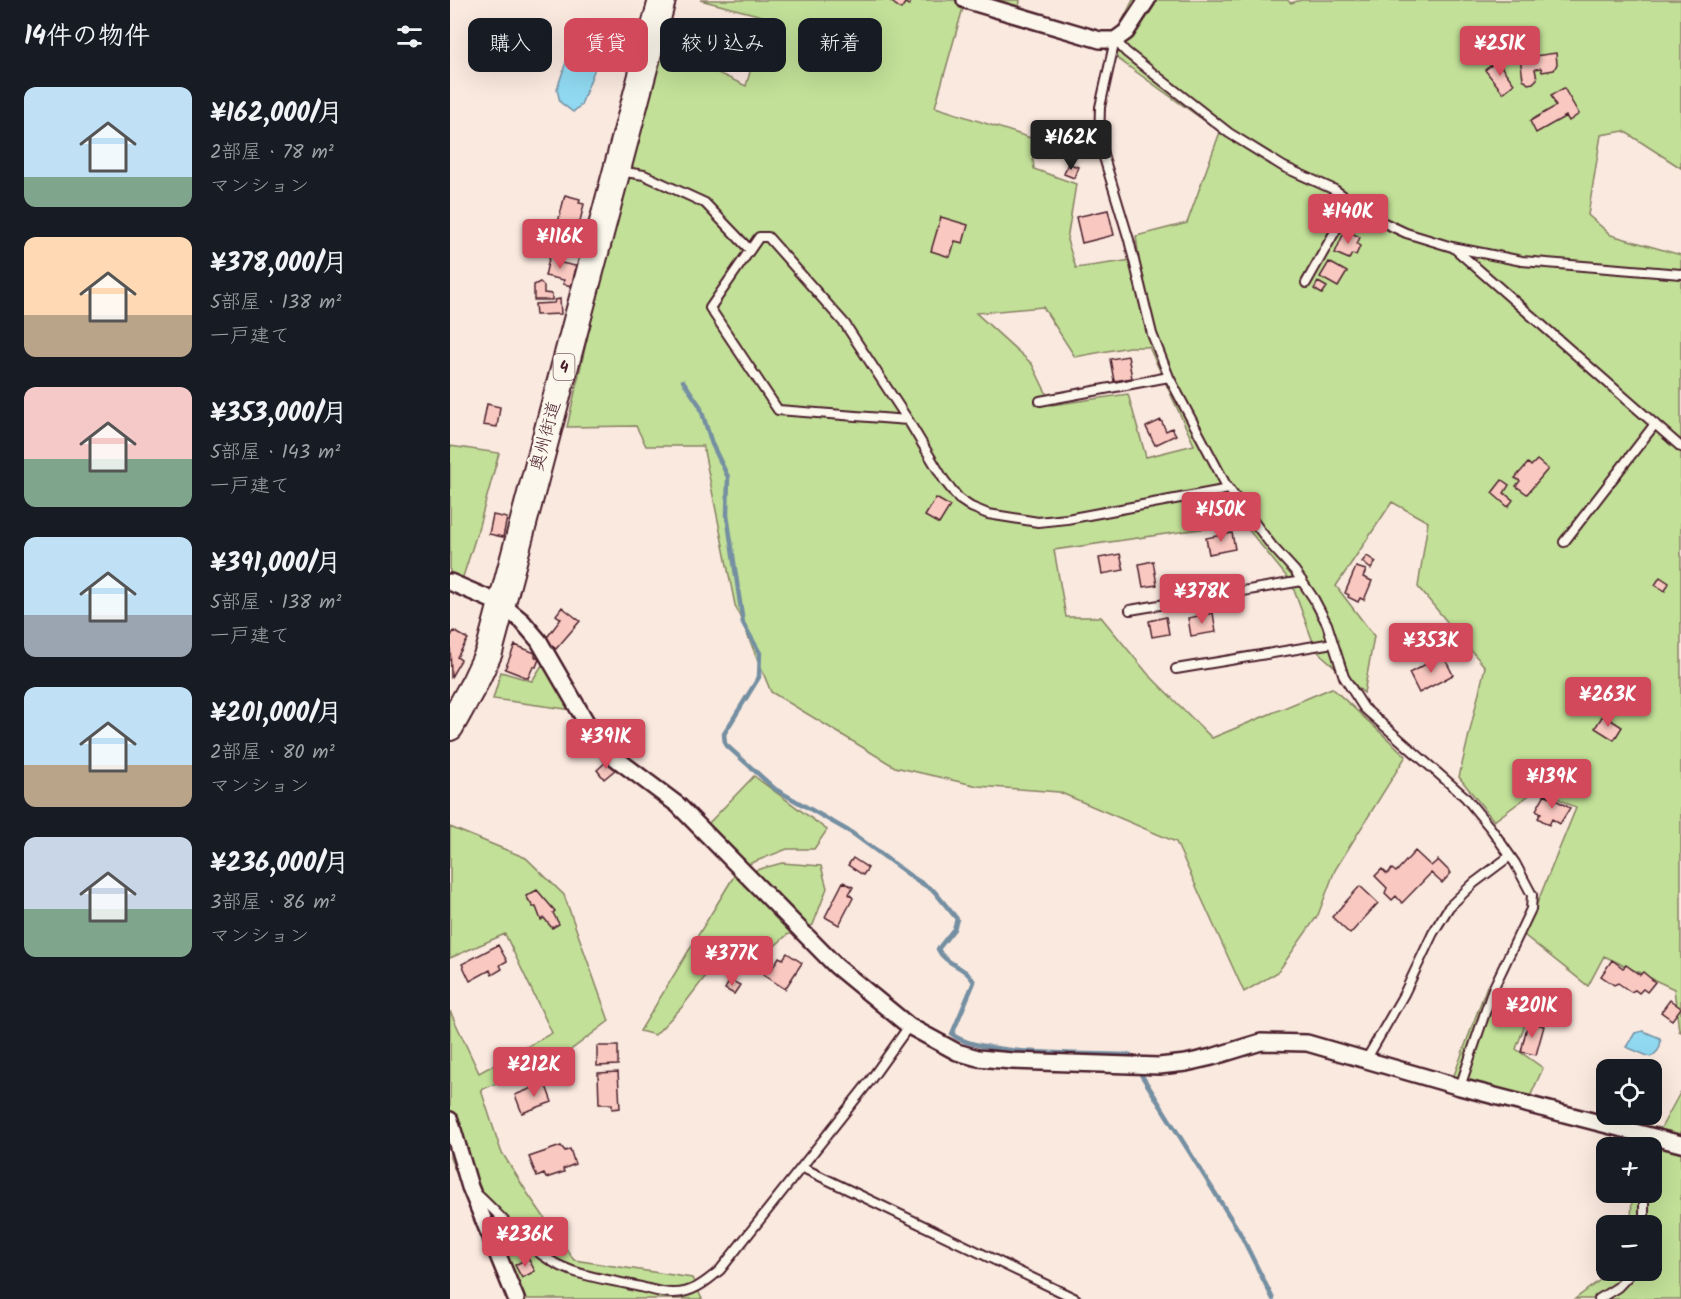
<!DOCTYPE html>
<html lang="ja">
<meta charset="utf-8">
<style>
:root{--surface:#171b24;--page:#20242c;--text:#f1f3f6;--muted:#9ea1a6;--accent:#d1495b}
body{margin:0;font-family:Kalam,"Klee One",sans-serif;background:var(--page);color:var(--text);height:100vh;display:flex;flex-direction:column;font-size:22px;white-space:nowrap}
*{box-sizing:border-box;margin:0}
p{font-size:20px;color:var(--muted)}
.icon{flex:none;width:33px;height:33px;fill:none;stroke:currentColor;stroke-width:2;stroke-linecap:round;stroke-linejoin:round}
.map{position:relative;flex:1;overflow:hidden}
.panel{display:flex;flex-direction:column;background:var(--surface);width:450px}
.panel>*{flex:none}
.top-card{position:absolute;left:18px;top:18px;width:570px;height:54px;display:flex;gap:12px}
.tools{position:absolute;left:1146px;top:1059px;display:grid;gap:12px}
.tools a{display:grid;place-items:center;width:66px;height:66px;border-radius:12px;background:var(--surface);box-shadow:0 6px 24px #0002;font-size:30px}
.price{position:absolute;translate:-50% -51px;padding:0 14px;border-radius:6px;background:var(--accent);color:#fff;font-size:20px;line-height:39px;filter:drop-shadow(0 2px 3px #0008)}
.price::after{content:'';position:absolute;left:50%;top:36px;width:18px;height:14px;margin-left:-9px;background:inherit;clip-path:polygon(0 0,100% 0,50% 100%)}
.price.on{background:#222;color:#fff}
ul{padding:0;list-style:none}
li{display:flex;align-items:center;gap:18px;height:150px;padding:0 24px}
li span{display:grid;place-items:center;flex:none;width:168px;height:120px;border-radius:12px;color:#555}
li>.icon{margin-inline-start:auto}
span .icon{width:72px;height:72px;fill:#fffc;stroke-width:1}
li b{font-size:26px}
h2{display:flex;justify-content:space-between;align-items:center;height:72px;padding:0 24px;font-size:26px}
.tag{padding:0 21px;border-radius:12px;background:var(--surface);box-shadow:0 6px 24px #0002;font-size:21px;line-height:54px}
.tag.on{background:var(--accent);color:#fff}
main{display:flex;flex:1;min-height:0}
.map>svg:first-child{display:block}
.green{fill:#c2e098;stroke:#868062;stroke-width:1.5;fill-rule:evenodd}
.water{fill:#90d9f1;stroke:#748fa2;stroke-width:1.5}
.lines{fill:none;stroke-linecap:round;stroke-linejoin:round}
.stream{stroke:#748fa2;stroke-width:4.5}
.building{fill:#f9c9c1;stroke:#4a1f2b;stroke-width:1.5}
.service-casing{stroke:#4a1f2b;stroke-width:12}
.minor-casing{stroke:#4a1f2b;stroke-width:20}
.trunk-casing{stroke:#4a1f2b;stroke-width:30}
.service{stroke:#fbf7ec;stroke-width:8}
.minor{stroke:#fbf7ec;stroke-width:15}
.trunk{stroke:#fbf7ec;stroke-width:26}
.labels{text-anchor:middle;stroke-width:5;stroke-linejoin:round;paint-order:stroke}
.shield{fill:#fbf7ec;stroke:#7f6065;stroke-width:1.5}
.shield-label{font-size:16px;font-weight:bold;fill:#4a1f2b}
.street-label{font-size:18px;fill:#4a1f2b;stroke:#fbf7ec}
</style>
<main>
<section class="panel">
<h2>14件の物件<svg class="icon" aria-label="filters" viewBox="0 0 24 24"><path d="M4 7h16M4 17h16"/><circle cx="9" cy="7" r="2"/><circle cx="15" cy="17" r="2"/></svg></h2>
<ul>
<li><span style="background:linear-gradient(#bfe0f5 75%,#7fa58c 0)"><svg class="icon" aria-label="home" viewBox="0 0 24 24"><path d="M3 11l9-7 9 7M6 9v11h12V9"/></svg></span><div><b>¥162,000/月</b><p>2部屋 · 78 m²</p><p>マンション</p></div></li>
<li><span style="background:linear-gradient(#ffd9b3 65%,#b9a48a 0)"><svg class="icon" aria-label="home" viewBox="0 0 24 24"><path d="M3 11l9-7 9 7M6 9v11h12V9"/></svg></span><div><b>¥378,000/月</b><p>5部屋 · 138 m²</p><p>一戸建て</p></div></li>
<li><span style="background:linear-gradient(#f6c9c9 60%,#7fa58c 0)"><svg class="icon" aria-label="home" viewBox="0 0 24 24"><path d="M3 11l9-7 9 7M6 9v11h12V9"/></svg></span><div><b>¥353,000/月</b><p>5部屋 · 143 m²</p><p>一戸建て</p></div></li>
<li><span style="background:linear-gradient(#bfe0f5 65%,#9aa5b1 0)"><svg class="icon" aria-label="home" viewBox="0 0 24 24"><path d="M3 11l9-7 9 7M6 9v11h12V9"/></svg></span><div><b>¥391,000/月</b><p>5部屋 · 138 m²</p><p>一戸建て</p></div></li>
<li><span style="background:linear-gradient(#bfe0f5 65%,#b9a48a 0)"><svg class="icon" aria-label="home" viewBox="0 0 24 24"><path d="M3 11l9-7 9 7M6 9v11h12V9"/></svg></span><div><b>¥201,000/月</b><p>2部屋 · 80 m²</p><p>マンション</p></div></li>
<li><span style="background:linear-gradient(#c9d6e8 60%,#7fa58c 0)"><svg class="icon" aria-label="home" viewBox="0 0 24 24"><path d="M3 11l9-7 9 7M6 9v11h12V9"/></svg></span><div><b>¥236,000/月</b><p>3部屋 · 86 m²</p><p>マンション</p></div></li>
</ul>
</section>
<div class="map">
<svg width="1231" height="1299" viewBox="0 0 1231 1299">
<rect width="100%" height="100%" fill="#fae9df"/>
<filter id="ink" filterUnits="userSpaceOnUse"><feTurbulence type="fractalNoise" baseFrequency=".0167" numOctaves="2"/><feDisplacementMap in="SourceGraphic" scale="12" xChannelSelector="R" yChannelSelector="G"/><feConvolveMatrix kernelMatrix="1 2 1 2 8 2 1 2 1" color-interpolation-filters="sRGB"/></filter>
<g filter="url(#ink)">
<path class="green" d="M250 0H570L567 24 513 8 485 107 581 138 584 169 626 184 617 240 626 268 689 259 686 236 737 223 770 132 657 51 683 0H837L841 3 851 0H1231V168L1174 131 1151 135 1138 215 1161 235 1231 255V1032L1229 1031 1224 989 1154 956 1138 986 1074 935 1126 808 1089 788 1044 821 1009 777 1035 667 968 587 978 522 942 502 886 586 924 636 914 693 866 650 841 582 793 523 604 550 616 617H651L698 674 762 738 882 688 956 756 885 870 868 915 828 972 794 992 726 842 609 792 528 786 445 767 321 692 285 605 253 446H196L186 426 117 427 147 295 212 47 296 86 316 17ZM593 307 625 357 679 347H699L744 445 696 457 678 394 602 405 582 364 526 313Z
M0 446 49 453 27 533 12 580 0 573Z
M94 662 123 710 43 699 51 672 82 681Z
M304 776 377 830 364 849H337L296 865 257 825Z
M0 827 76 858 114 895 159 1021 118 1052 31 1090 51 1151 78 1194 124 1260 242 1278 252 1299H76L12 1187 0 1158V1011L29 1073 102 1033 55 934 0 958Z
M332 863 371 866 377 888 363 925 337 935 307 962 271 956 232 1007 205 1035 190 1031 284 876Z
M1037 986 1080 1011 1066 1049 1093 1068 1079 1099 1003 1078Z
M1231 1091V1299H1125L1162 1271 1202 1270V1226L1181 1225 1182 1193 1202 1192V1148L1184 1147 1185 1124 1211 1128Z"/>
<path class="water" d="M142 35 152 38 153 47 131 105 123 112 110 102 107 89 121 47Z
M1193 1031 1210 1038C1212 1047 1208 1053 1200 1057L1176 1047 1185 1033Z"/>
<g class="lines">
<path class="stream" d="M233 381 250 406 262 444 278 477 277 515 293 623 310 653 309 677 274 734 275 744 325 789 402 833 462 877 484 891 507 919 504 929 488 949C495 965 516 966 524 982L502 1034C526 1056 642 1053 680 1055L683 1061
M687 1068 790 1233 823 1299"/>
</g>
<path class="building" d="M439 0H459L461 2 459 5 455 3 451 9Z
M1106 53 1107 64 1104 70 1092 72 1091 68 1085 69 1087 79 1083 83 1078 84 1073 79 1070 58Z
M1047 61 1064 84 1053 93 1035 70Z
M1114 88 1129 114 1119 121 1116 116 1086 133 1080 121 1106 106 1101 95Z
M618 163 628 167 624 178 614 174Z
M115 195 130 199 129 203 134 204 129 226 125 225 120 245 111 243 112 236 105 234Z
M658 210 664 235 632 243 626 217Z
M491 217 518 225 513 243 505 241 500 257 481 251Z
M895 230 910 237 907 244 910 246 906 255 902 254 899 259 885 253Z
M100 254 113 257 111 263 126 266 122 286 113 284 114 280 95 276Z
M879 262 897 272 888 287 870 277Z
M90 282 94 286V293L102 294V300H84V285Z
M868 282 877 287 872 294 864 289Z
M110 299 111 314 86 315 85 304 104 303 105 300Z
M678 356 682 378 664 381 660 359Z
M37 404 50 407 47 427 33 425Z
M711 420 716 431 722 428 726 435 705 445 696 427Z
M1087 460 1098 469 1077 494 1066 486 1070 481 1065 478 1078 463 1081 466Z
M1052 480 1059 485 1054 493 1063 500 1058 507 1042 493Z
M486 498 500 506 489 524 475 516Z
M43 515 57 518 53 537 39 534Z
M782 533 785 549 759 554 756 538Z
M670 554 674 570 652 574 649 558Z
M917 556 926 562 921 569 912 562Z
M703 561 707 585 693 587 689 564Z
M906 567 916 570 913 577 922 581 914 600 910 598 908 602 898 597 899 595 895 593Z
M1210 577 1219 583 1215 591 1205 585Z
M112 607 130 621 106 649 95 640 111 619 106 615Z
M763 613 766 632 741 636 738 618Z
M716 617 719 634 702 637 699 621Z
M987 628 993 642 964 655 958 640Z
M4 631 18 639 7 657 11 660 1 677 0 638Z
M65 645 85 653V657L89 659 86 667H83L78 678 55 669Z
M993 655 1003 675 969 693 959 673Z
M1153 715 1172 727 1164 740 1145 728Z
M157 761 165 770 154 779 147 770Z
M1095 794 1120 808 1110 824 1102 819 1099 825 1088 818 1091 813 1086 810Z
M965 851 981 866 988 860 1001 873 992 883 981 873 952 903 946 896 942 900 935 893 937 888 925 876 932 869 937 874 942 869 946 872Z
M403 858 418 868 413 875 398 865Z
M393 882 403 887 399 894 403 898 389 925 375 917Z
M910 886 928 903 900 934 882 917Z
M87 890 105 911 103 913 109 924 102 928 94 918 91 920 86 907H83L76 896Z
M48 945 57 961 50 965 52 969 42 975 40 970 20 981 12 964Z
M337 953 352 963 335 989 313 975 318 967 322 969 329 957 333 959Z
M1162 960 1173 968 1176 965 1190 975 1193 972 1205 982 1197 992 1193 989 1189 993 1185 990 1181 992 1168 983 1164 985 1151 976Z
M280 980 290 985 284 994 275 989Z
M1220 1000 1231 1008 1222 1020 1211 1012Z
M1078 1022 1094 1026 1086 1055 1071 1052Z
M147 1046H168V1065L147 1066Z
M168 1072 170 1108 162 1109V1104H149L148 1073Z
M95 1083 102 1102 72 1113 65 1095Z
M111 1146 115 1151 120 1149 125 1164 113 1169 114 1172 96 1178 94 1174 87 1177 79 1157Z
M78 1258 85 1271 72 1278 65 1265Z"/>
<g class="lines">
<defs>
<path id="service" d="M665 40 650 107 649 141 679 240 702 334 719 377 776 485 822 546 845 571 864 599 877 624 894 677 914 708 1015 797 1042 830 1065 863 1082 895 1081 909 1043 989 1010 1087
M665 40 676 52 779 133 834 167 885 190 926 219 956 233 1002 247 1072 261 1231 274
M169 171 194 175 255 203 300 250
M309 237H318L395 324 458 420 328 410 260 308Z
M1004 248 1231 447
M856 283 901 203
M590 401 719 377
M458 420 494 480 509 499 521 507 538 514 588 522 617 519 779 489
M1114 542 1205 424
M680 610 852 581
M726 669 883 643
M916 1060 954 994 983 933 999 907 1024 883 1060 856
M1193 1135V1148
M353 1168 626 1299
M1194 1192V1226
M27 1194C50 1215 72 1242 98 1259 123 1276 157 1279 186 1286 197 1288 210 1293 222 1293 241 1294 256 1282 270 1270L419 1082 459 1026
M1149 1299 1168 1287 1184 1270"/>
<path id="minor" d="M515 0 650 40H665L676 32 697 0
M0 582 51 604 72 621 89 641 143 734 160 754 228 805 386 966 459 1026 507 1052 528 1058 562 1061 709 1066 736 1063 762 1057 811 1042 857 1043 1010 1087 1231 1144
M0 1120 20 1187 66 1299"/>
<path id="trunk" d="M0 727 25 682 39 652 212 0"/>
</defs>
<use href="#service" class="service-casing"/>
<use href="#minor" class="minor-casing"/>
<use href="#trunk" class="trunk-casing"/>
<use href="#service" class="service"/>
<use href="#minor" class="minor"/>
<use href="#trunk" class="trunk"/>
</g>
</g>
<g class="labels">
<rect class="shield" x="103.5" y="354" width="21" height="26" rx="4.5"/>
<g class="shield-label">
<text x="114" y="373">4</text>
</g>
<g class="street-label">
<text transform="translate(95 436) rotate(-75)" y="6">奥州街道</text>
</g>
</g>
</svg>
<div class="tools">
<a><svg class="icon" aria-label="locate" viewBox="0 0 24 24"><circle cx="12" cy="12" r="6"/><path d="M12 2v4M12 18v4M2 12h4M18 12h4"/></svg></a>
<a>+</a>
<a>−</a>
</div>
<b class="price" style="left:1050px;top:77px">¥251K</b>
<b class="price on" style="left:621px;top:171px">¥162K</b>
<b class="price" style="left:898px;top:245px">¥140K</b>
<b class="price" style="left:110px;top:270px">¥116K</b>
<b class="price" style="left:771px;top:543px">¥150K</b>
<b class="price" style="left:752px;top:625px">¥378K</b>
<b class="price" style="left:981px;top:674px">¥353K</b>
<b class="price" style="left:1158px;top:728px">¥263K</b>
<b class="price" style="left:156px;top:770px">¥391K</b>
<b class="price" style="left:1102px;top:810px">¥139K</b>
<b class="price" style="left:282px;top:987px">¥377K</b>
<b class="price" style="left:1082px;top:1039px">¥201K</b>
<b class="price" style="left:84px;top:1098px">¥212K</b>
<b class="price" style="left:75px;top:1268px">¥236K</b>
<div class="top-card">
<a class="tag">購入</a>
<a class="tag on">賃貸</a>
<a class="tag">絞り込み</a>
<a class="tag">新着</a>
</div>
</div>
</main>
